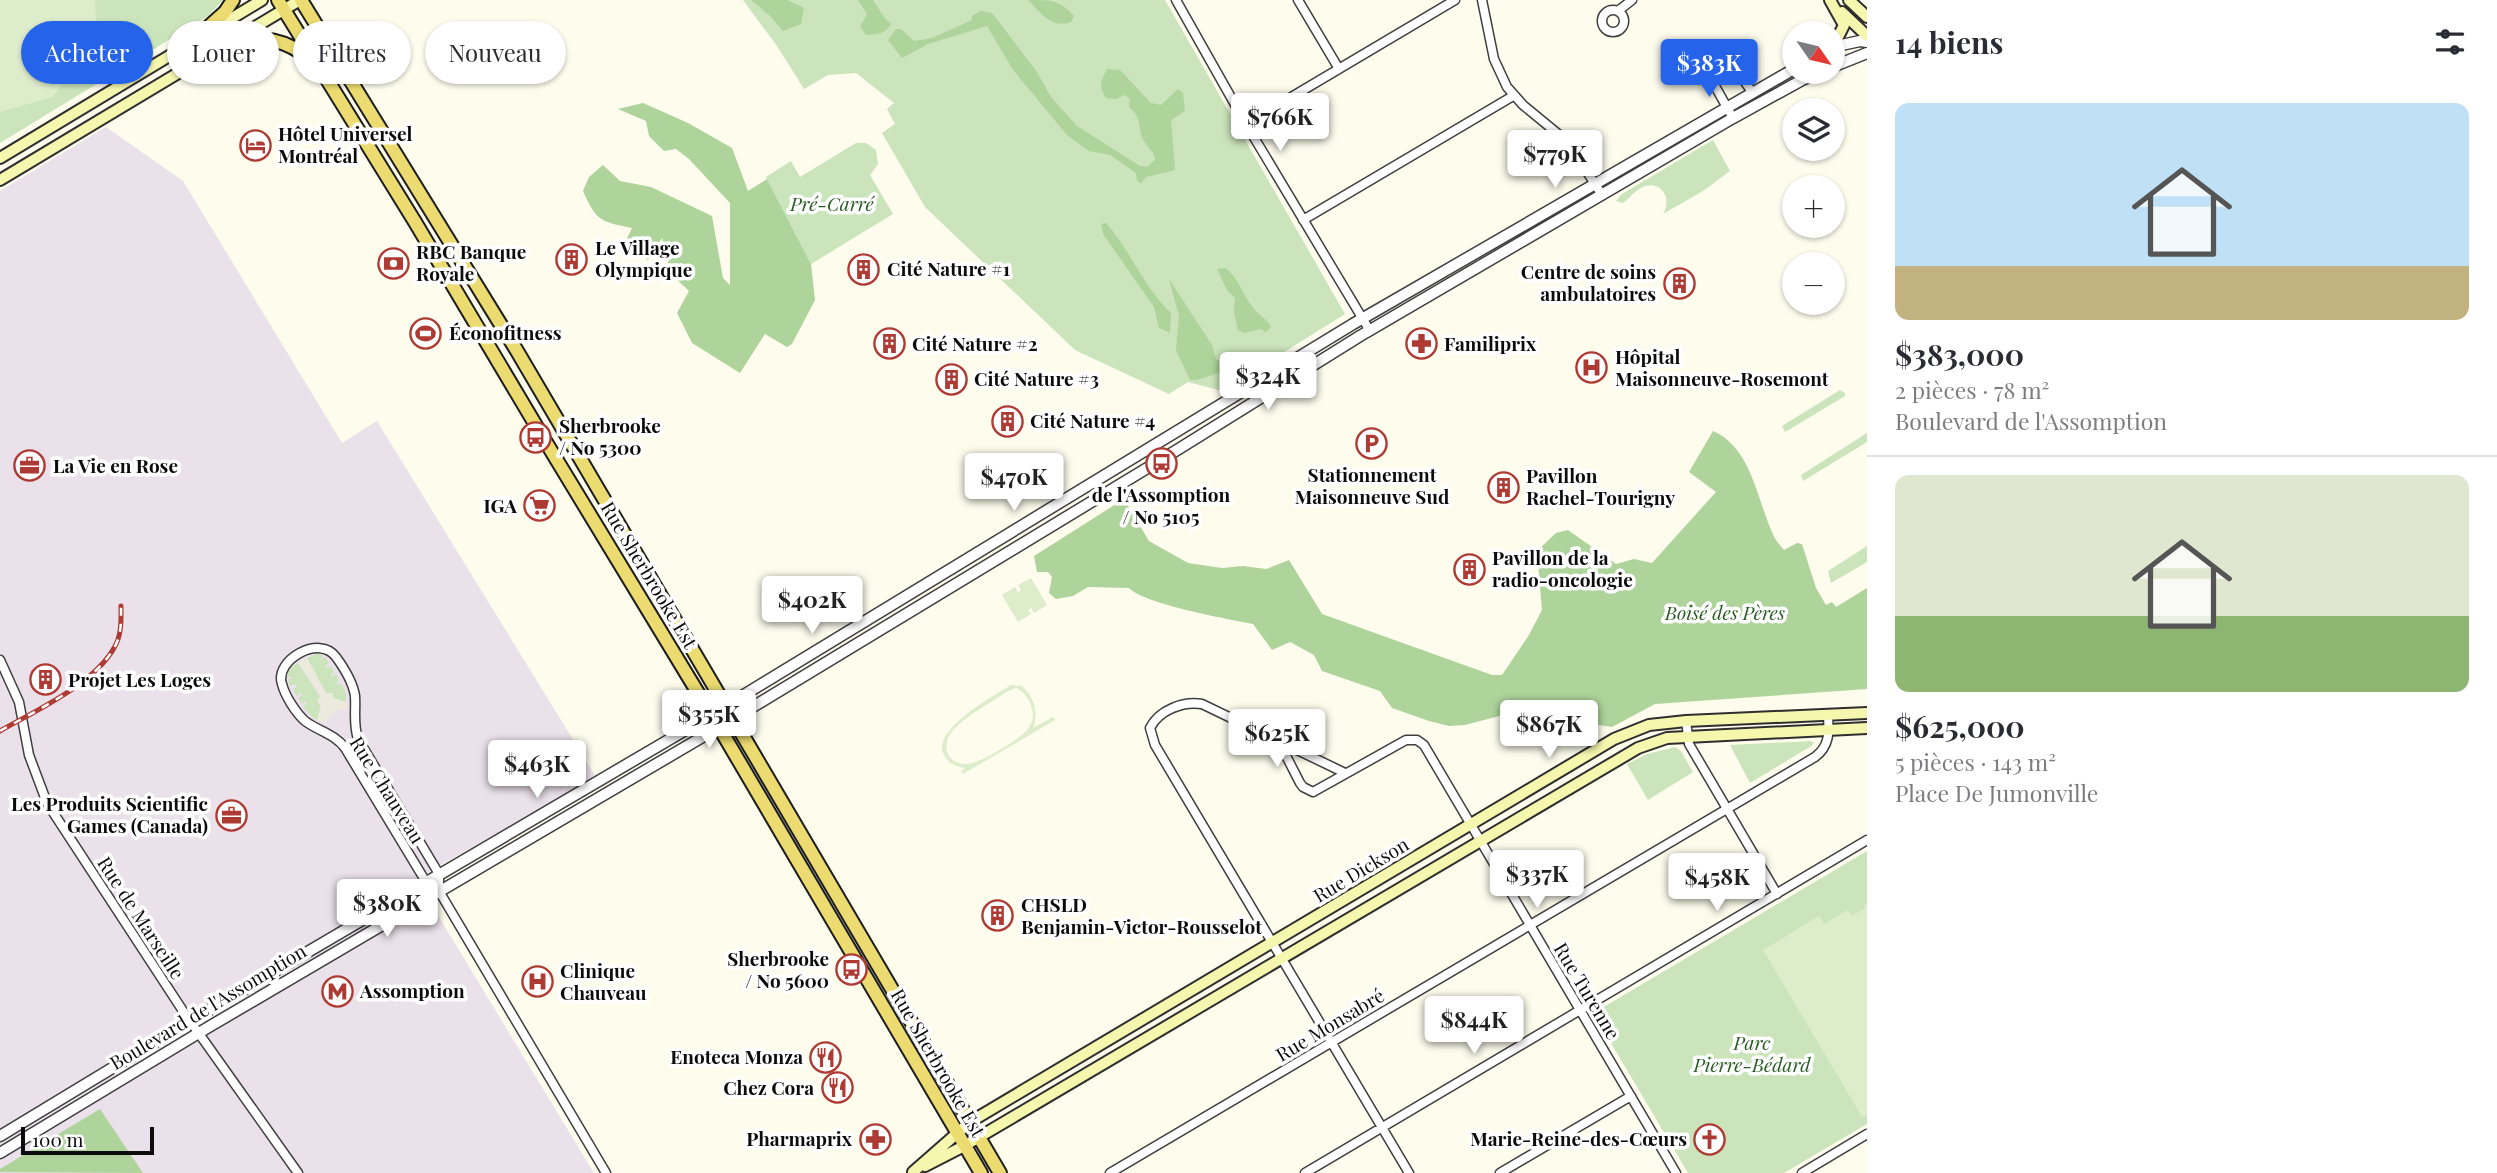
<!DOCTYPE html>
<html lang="fr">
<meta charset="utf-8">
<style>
:root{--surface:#fff;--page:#f2f2f3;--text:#2b2b33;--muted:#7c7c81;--line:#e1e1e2;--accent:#2563eb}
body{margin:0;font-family:"Playfair Display",serif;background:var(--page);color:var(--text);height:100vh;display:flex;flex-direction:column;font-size:26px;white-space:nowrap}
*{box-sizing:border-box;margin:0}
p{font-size:23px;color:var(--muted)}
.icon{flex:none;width:38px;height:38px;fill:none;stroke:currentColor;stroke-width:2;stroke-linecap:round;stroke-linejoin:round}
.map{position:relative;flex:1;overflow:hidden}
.details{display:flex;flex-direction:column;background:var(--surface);width:630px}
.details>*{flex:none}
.hud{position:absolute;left:21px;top:21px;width:665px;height:63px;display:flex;gap:14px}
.needle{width:46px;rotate:124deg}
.controls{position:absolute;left:1782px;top:21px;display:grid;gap:14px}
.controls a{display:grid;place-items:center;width:63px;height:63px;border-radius:50%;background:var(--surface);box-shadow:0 2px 5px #0004;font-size:35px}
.scale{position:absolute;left:21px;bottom:18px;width:133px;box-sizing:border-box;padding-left:7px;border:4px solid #0c0c0c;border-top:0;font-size:19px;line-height:24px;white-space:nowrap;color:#0c0c0c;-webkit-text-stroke:5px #fff;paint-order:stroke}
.price{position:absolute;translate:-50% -60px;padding:0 16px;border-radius:7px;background:#fff;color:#222;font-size:23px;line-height:46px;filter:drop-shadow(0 2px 4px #0008)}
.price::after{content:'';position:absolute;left:50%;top:42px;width:21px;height:16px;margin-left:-10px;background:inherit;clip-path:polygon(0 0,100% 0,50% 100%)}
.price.active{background:var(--accent);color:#fff}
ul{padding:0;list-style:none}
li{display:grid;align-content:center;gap:14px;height:371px;padding:0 28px}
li+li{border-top:2px solid var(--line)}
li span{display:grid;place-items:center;height:217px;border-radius:14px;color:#555}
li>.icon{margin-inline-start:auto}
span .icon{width:126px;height:126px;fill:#fffc;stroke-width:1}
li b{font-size:30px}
h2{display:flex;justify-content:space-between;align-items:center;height:84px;padding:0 28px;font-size:30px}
.chip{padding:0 24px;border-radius:32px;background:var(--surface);box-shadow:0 2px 5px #0004;font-size:24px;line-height:63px}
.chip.active{background:var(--accent);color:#fff}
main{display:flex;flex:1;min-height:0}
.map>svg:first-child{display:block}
.industrial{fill:#eae1ea}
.green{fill:#cbe4bb}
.forest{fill:#aed39b}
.pitch{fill:#ddeccb;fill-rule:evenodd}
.plaza{fill:#eceadd}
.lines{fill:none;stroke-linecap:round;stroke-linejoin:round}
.minor-casing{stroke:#3f3f3f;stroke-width:11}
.tertiary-casing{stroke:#3f3f3f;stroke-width:13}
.secondary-casing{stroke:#2e2e2e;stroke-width:14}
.primary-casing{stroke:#1d1d1d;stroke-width:16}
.minor{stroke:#fff;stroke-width:8}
.tertiary{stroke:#fff;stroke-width:10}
.secondary{stroke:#f6f7af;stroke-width:10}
.primary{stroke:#ebdb70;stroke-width:12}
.rail-casing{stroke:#ae3b33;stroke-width:5}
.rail{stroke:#fff;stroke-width:2.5;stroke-dasharray:8;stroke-linecap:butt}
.labels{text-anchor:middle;stroke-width:7;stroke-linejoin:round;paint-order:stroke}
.poi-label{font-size:19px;font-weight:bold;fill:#0c0c0c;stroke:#fff;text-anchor:start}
.park-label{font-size:19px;font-style:italic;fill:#295d24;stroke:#fff}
.street-label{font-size:19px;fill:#0c0c0c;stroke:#fff}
</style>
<main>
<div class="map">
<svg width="1867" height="1173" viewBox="0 0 1867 1173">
<rect width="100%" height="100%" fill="#fdfced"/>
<path class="industrial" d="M106 127 183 181 342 443 377 421 596 777 416 879 594 1173H0V191Z"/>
<path class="green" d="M0 0H223L208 16 0 143Z
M743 0H1165L1345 314 1222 391 1188 382 1169 394 1075 350 925 207 882 133 895 124 887 109 894 103 856 73 828 75 804 89 777 46Z
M1713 140 1730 171 1703 191 1663 214C1672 200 1663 181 1645 186 1636 189 1630 198 1623 203L1616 201 1622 194Z
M856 143H866L876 150 878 164 870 175 893 214 811 264 766 177 791 161 800 177Z
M1840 390 1845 393V396L1785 432 1782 426Z
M1867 433V442L1803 481 1801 475Z
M1867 546V562L1831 583 1828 571Z
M317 654 323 655 320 660 325 657 329 663 325 666 327 668 331 666 334 672 331 675 332 677 336 674 339 681 336 684 337 685 341 683 346 693V702L332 698V693H326L307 658Z
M298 663 320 697 317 702 321 705 317 720 310 715 303 706 307 703 306 701 302 704 298 698 302 695 301 693 296 696 293 689 297 687 296 684 290 686 288 680 293 677H287L290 668Z
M1811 741 1814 743 1813 745 1750 783 1730 745Z
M1675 747 1681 751 1693 772 1648 800 1627 764 1647 754Z
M1867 851V1124L1784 1173H1688L1595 1016 1597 1011Z"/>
<path class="forest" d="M751 0H787L804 8 801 24 783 31 769 15Z
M858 0H873L884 17 891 24C886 34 877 34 866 35L860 27 867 14Z
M1028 0C1051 0 1060 0 1074 16L1071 22C1051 29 1041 13 1028 0Z
M980 11 992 13 1037 72 1051 97 1077 126 1140 166 1147 167 1155 160C1154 150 1147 148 1143 139 1137 126 1143 119 1129 107L1130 99 1125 95 1116 99 1106 98C1098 87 1101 80 1107 69L1120 70 1151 103 1161 105 1178 89 1183 93 1185 111 1171 120 1175 170 1146 177 1141 183 1137 181 1136 173 1110 155 1089 151 1067 135 1013 70 987 26 928 44 902 58 888 40 896 29H901L914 41 932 38 972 20V16Z
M643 103 688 123 732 148 748 191 767 179 811 264 815 300 792 344 787 347 765 334 740 373 692 343 677 313 689 291 671 274 662 238 648 260 624 245 632 228C600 221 597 222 583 191L589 177 603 165 620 181 651 187 712 216 723 278 730 285V203L689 159 676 149 664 151 649 136 646 121 618 109Z
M1106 223C1131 251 1144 288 1171 313L1170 333 1159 328 1154 307 1103 234 1101 224Z
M1225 268C1240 279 1243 297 1255 310 1261 317 1267 319 1271 327L1266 332 1260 329 1244 333 1238 330 1234 312 1235 298 1227 290 1217 269Z
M1169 279 1212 345 1216 359 1225 365 1227 370 1197 380H1190L1176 350 1179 316Z
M1713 431C1751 447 1757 499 1772 532 1774 539 1780 545 1784 550L1797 543 1802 544 1816 588 1826 605 1832 602 1836 607 1867 588V689L1655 704 1612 727 1593 724 1577 716 1511 725 1503 715 1465 725 1449 726 1429 721 1392 708 1380 691 1322 671 1314 655 1290 642 1272 650 1253 624C1228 619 1144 604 1129 588L1088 587 1073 596 1056 599 1049 593 1052 577 1048 572H1037L1034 556 1124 499 1149 541 1188 563 1222 568 1243 566 1266 569 1289 560 1322 614 1492 675H1502L1529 635 1542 610 1537 551 1556 533 1568 530 1616 564 1634 559 1652 563 1716 492 1689 472Z
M100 1109 143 1173 0 1172V1169Z"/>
<path class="pitch" d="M0 0H95L97 34 53 97 0 112Z
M1031 578 1047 605 1034 613 1031 608 1028 610 1031 614 1018 622 1002 595 1015 587 1018 592 1021 590 1018 585Z
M1011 685 1022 686C1034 697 1039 712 1033 728L1053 717 1055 720 963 774 961 771 965 768C955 766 947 763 943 753 934 729 993 696 1011 685ZM1016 688C1024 691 1030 700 1032 709 1035 717 1031 728 1024 733 1015 742 979 764 967 764 946 765 940 744 953 730 967 715 989 704 1006 692Z
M1867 903V1115L1862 1117 1763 950 1819 916 1824 924 1848 910 1852 916 1865 908 1864 905Z"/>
<path class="plaza" d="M307 658 326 693H333V698L346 702 347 710H338L332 713 325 724 317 720 321 705 317 702 321 696 298 663Z"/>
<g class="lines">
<defs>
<path id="minor" d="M1176 0 1246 124 1370 331
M1298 0 1339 69
M1482 0 1494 59 1507 87 1523 105 1568 142 1602 195
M1602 21a11 11 0 1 1 22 0a11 11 0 1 1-22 0Z
M1618 11 1632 0
M1733 118 1711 79 1714 68 1721 62 1733 65 1752 92
M1246 124 1455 0
M1303 220 1513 96
M0 660 19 702 29 755 47 803 183 1011 298 1173
M1686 721 1689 744 1777 894
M1279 742 1300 783 1303 787 1313 792 1406 740H1417L1424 745 1676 1173
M1345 773 1202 704C1183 701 1159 710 1150 728L1155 745 1409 1173
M439 891V874L358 739C353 724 356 711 355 696 353 682 344 668 336 657 320 634 274 660 282 684 285 696 296 713 305 721 318 731 335 734 345 748L426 882 439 891 606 1173
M1110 1173 1815 757C1830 746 1829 732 1828 715
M1305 1173 1867 840
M1500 1173 1631 1096
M1802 1173 1867 1134"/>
<path id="tertiary" d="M1832 47 1860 41 1867 42
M1832 67 1867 53
M0 1136 180 1027 711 715 1353 324 1794 69
M0 1153 207 1028 733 719 1177 450 1360 336 1733 118 1802 80 1821 72"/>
<path id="secondary" d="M1830 0 1844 25 1833 47
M1849 0 1867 17
M1842 12 1867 36
M0 158 262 0
M0 180 300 0
M925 1166 964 1146 1638 748 1667 738 1867 728
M913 1172 970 1122 1614 739 1649 725 1686 721 1867 713"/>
<path id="primary" d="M278 0 415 222 544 439 723 734 981 1173
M301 0 517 351 1000 1173
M195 39 225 12 233 0
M232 41C264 36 285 39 310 59"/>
</defs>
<use href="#minor" class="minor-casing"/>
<use href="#tertiary" class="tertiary-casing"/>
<use href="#secondary" class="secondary-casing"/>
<use href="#primary" class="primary-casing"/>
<use href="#minor" class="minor"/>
<use href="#tertiary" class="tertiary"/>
<use href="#secondary" class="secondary"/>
<use href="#primary" class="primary"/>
<defs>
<path id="rail" d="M0 731C35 711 94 684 114 648 122 635 121 620 121 606"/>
</defs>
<use href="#rail" class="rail-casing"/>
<use href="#rail" class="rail"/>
</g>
<defs>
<symbol id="hotel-ring" viewBox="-11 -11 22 22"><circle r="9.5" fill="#fff" stroke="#ae3b33" stroke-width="1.5"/><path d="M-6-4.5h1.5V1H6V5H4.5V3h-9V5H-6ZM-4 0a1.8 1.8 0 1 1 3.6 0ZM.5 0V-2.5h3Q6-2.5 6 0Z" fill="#ae3b33"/></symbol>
<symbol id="building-ring" viewBox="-11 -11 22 22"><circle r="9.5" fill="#fff" stroke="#ae3b33" stroke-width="1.5"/><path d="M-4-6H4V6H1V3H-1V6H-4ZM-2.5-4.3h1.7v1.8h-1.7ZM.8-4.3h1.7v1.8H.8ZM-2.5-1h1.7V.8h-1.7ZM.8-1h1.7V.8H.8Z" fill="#ae3b33"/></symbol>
<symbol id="bank-ring" viewBox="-11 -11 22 22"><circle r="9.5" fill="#fff" stroke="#ae3b33" stroke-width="1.5"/><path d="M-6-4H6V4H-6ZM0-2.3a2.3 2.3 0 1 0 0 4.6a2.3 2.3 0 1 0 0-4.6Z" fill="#ae3b33"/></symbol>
<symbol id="stadium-ring" viewBox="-11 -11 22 22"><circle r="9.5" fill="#fff" stroke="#ae3b33" stroke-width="1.5"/><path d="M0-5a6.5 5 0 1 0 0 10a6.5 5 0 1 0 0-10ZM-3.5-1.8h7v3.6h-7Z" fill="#ae3b33"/></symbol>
<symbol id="pharmacy-ring" viewBox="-11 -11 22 22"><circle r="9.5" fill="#fff" stroke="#ae3b33" stroke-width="1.5"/><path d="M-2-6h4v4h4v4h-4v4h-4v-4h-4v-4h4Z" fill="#ae3b33"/></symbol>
<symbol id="hospital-ring" viewBox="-11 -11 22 22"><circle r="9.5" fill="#fff" stroke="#ae3b33" stroke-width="1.5"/><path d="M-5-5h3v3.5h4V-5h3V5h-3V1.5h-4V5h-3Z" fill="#ae3b33"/></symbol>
<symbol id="bus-ring" viewBox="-11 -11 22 22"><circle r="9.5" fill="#fff" stroke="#ae3b33" stroke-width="1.5"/><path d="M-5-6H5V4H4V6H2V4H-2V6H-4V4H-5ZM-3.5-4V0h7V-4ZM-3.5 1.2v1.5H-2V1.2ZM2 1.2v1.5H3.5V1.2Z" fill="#ae3b33"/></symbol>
<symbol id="parking-ring" viewBox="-11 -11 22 22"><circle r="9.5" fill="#fff" stroke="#ae3b33" stroke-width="1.5"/><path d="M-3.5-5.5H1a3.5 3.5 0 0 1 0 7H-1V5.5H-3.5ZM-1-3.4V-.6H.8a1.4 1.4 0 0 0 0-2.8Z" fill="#ae3b33"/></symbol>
<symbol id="office-ring" viewBox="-11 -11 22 22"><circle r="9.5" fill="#fff" stroke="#ae3b33" stroke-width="1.5"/><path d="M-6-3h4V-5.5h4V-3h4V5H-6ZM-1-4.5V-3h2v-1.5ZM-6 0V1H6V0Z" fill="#ae3b33"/></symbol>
<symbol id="supermarket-ring" viewBox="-11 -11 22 22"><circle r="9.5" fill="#fff" stroke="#ae3b33" stroke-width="1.5"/><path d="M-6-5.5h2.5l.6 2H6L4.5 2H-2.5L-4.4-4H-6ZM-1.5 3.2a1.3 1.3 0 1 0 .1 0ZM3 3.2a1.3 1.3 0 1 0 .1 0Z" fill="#ae3b33"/></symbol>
<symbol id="metro-ring" viewBox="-11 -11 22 22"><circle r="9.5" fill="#fff" stroke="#ae3b33" stroke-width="1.5"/><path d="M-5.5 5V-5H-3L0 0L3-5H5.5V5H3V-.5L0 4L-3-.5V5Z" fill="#ae3b33"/></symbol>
<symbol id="restaurant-ring" viewBox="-11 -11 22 22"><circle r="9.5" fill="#fff" stroke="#ae3b33" stroke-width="1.5"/><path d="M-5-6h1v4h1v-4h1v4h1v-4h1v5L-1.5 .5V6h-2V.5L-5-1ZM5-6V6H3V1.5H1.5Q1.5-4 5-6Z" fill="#ae3b33"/></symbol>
<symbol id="church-ring" viewBox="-11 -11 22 22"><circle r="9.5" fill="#fff" stroke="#ae3b33" stroke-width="1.5"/><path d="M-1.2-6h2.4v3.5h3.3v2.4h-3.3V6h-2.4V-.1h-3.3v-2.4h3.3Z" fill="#ae3b33"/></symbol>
</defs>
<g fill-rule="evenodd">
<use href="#hotel-ring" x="238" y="128" width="35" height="35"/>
<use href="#building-ring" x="554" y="242" width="35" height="35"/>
<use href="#bank-ring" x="376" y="246" width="35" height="35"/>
<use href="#building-ring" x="846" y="252" width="35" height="35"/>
<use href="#building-ring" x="1662" y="266" width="35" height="35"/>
<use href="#stadium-ring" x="408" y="316" width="35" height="35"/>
<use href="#building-ring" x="872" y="326" width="35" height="35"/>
<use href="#pharmacy-ring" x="1404" y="326" width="35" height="35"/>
<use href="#hospital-ring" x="1574" y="350" width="35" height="35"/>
<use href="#building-ring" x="934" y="362" width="35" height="35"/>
<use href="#building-ring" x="990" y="404" width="35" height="35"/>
<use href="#bus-ring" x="518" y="420" width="35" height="35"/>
<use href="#parking-ring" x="1354" y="426" width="35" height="35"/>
<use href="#bus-ring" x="1144" y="446" width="35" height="35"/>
<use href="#office-ring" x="12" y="448" width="35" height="35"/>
<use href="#building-ring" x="1486" y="470" width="35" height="35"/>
<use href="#supermarket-ring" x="522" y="488" width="35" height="35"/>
<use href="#building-ring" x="1452" y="552" width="35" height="35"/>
<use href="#building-ring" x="28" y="662" width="35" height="35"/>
<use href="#office-ring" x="214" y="798" width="35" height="35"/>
<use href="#building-ring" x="980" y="898" width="35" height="35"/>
<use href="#bus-ring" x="834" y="952" width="35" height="35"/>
<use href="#hospital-ring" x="520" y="964" width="35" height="35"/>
<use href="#metro-ring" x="320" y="974" width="35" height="35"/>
<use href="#restaurant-ring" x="808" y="1040" width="35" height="35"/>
<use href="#restaurant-ring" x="820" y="1070" width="35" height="35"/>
<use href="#pharmacy-ring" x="858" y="1122" width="35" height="35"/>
<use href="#church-ring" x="1692" y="1122" width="35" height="35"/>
</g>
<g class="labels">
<g class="poi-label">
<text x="278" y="141">Hôtel Universel<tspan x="278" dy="22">Montréal</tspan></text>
<text x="595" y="255">Le Village<tspan x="595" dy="22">Olympique</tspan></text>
<text x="416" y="259">RBC Banque<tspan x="416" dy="22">Royale</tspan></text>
<text x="887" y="276">Cité Nature #1</text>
<text x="1656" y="279" text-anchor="end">Centre de soins<tspan x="1656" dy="22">ambulatoires</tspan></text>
<text x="449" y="340">Éconofitness</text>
<text x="912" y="351">Cité Nature #2</text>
<text x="1444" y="351">Familiprix</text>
<text x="1615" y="364">Hôpital<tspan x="1615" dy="22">Maisonneuve-Rosemont</tspan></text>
<text x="974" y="386">Cité Nature #3</text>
<text x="1030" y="428">Cité Nature #4</text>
<text x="559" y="433">Sherbrooke<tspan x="559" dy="22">/ No 5300</tspan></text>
<text x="53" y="473">La Vie en Rose</text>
<text x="1372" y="482" text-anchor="middle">Stationnement<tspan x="1372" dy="22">Maisonneuve Sud</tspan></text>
<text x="1526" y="483">Pavillon<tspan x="1526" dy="22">Rachel-Tourigny</tspan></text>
<text x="1161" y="502" text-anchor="middle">de l'Assomption<tspan x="1161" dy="22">/ No 5105</tspan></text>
<text x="517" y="513" text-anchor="end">IGA</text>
<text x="1492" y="565">Pavillon de la<tspan x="1492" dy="22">radio-oncologie</tspan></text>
<text x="68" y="687">Projet Les Loges</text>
<text x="208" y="811" text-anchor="end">Les Produits Scientific<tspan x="208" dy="22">Games (Canada)</tspan></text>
<text x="1021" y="912">CHSLD<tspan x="1021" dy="22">Benjamin-Victor-Rousselot</tspan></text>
<text x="829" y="966" text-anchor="end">Sherbrooke<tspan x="829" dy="22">/ No 5600</tspan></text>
<text x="560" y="978">Clinique<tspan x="560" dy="22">Chauveau</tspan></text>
<text x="360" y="998">Assomption</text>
<text x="803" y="1064" text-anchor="end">Enoteca Monza</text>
<text x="814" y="1095" text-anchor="end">Chez Cora</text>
<text x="852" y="1146" text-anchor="end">Pharmaprix</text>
<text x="1687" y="1146" text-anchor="end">Marie-Reine-des-Cœurs</text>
</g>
<g class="park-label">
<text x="832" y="211">Pré-Carré</text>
<text x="1725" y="620">Boisé des Pères</text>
<text x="1752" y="1050">Parc<tspan x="1752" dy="22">Pierre-Bédard</tspan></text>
</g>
<g class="street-label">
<text transform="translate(649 575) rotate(59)" y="7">Rue Sherbrooke Est</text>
<text transform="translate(387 790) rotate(58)" y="7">Rue Chauveau</text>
<text transform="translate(1361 870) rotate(-31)" y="7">Rue Dickson</text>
<text transform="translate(141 918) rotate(57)" y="7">Rue de Marseille</text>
<text transform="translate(1587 991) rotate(59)" y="7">Rue Turenne</text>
<text transform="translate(208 1007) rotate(-31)" y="7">Boulevard de l'Assomption</text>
<text transform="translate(1330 1025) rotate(-31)" y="7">Rue Monsabré</text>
<text transform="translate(938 1063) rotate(60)" y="7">Rue Sherbrooke Est</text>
</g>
</g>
</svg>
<div class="controls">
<a><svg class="needle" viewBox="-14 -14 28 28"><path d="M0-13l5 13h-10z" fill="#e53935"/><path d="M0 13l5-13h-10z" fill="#7c7c81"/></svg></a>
<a><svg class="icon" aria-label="layers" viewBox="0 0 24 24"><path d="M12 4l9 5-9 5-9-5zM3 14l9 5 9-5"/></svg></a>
<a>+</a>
<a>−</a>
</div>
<div class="scale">100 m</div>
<b class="price active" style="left:1709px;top:99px">$383K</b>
<b class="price" style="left:1280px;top:153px">$766K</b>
<b class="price" style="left:1555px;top:190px">$779K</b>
<b class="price" style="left:1268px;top:412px">$324K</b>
<b class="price" style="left:1014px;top:513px">$470K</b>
<b class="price" style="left:812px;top:636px">$402K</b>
<b class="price" style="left:709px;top:750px">$355K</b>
<b class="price" style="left:1549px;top:760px">$867K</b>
<b class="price" style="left:1277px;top:769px">$625K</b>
<b class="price" style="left:537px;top:800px">$463K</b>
<b class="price" style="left:1537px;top:910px">$337K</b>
<b class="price" style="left:1717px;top:913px">$458K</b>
<b class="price" style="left:387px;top:939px">$380K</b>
<b class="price" style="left:1474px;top:1056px">$844K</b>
<div class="hud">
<a class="chip active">Acheter</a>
<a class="chip">Louer</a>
<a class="chip">Filtres</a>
<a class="chip">Nouveau</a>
</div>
</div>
<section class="details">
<h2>14 biens<svg class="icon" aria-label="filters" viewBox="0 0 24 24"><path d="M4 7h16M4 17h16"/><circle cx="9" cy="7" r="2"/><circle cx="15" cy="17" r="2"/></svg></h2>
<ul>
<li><span style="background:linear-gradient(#bfe0f5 75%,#c2b280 0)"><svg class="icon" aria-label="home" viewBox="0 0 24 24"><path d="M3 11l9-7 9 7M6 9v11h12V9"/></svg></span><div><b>$383,000</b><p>2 pièces · 78 m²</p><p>Boulevard de l'Assomption</p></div></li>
<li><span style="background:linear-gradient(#dfe7d0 65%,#8fb573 0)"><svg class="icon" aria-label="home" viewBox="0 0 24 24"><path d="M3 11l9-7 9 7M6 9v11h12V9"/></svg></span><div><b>$625,000</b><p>5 pièces · 143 m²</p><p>Place De Jumonville</p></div></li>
</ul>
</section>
</main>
